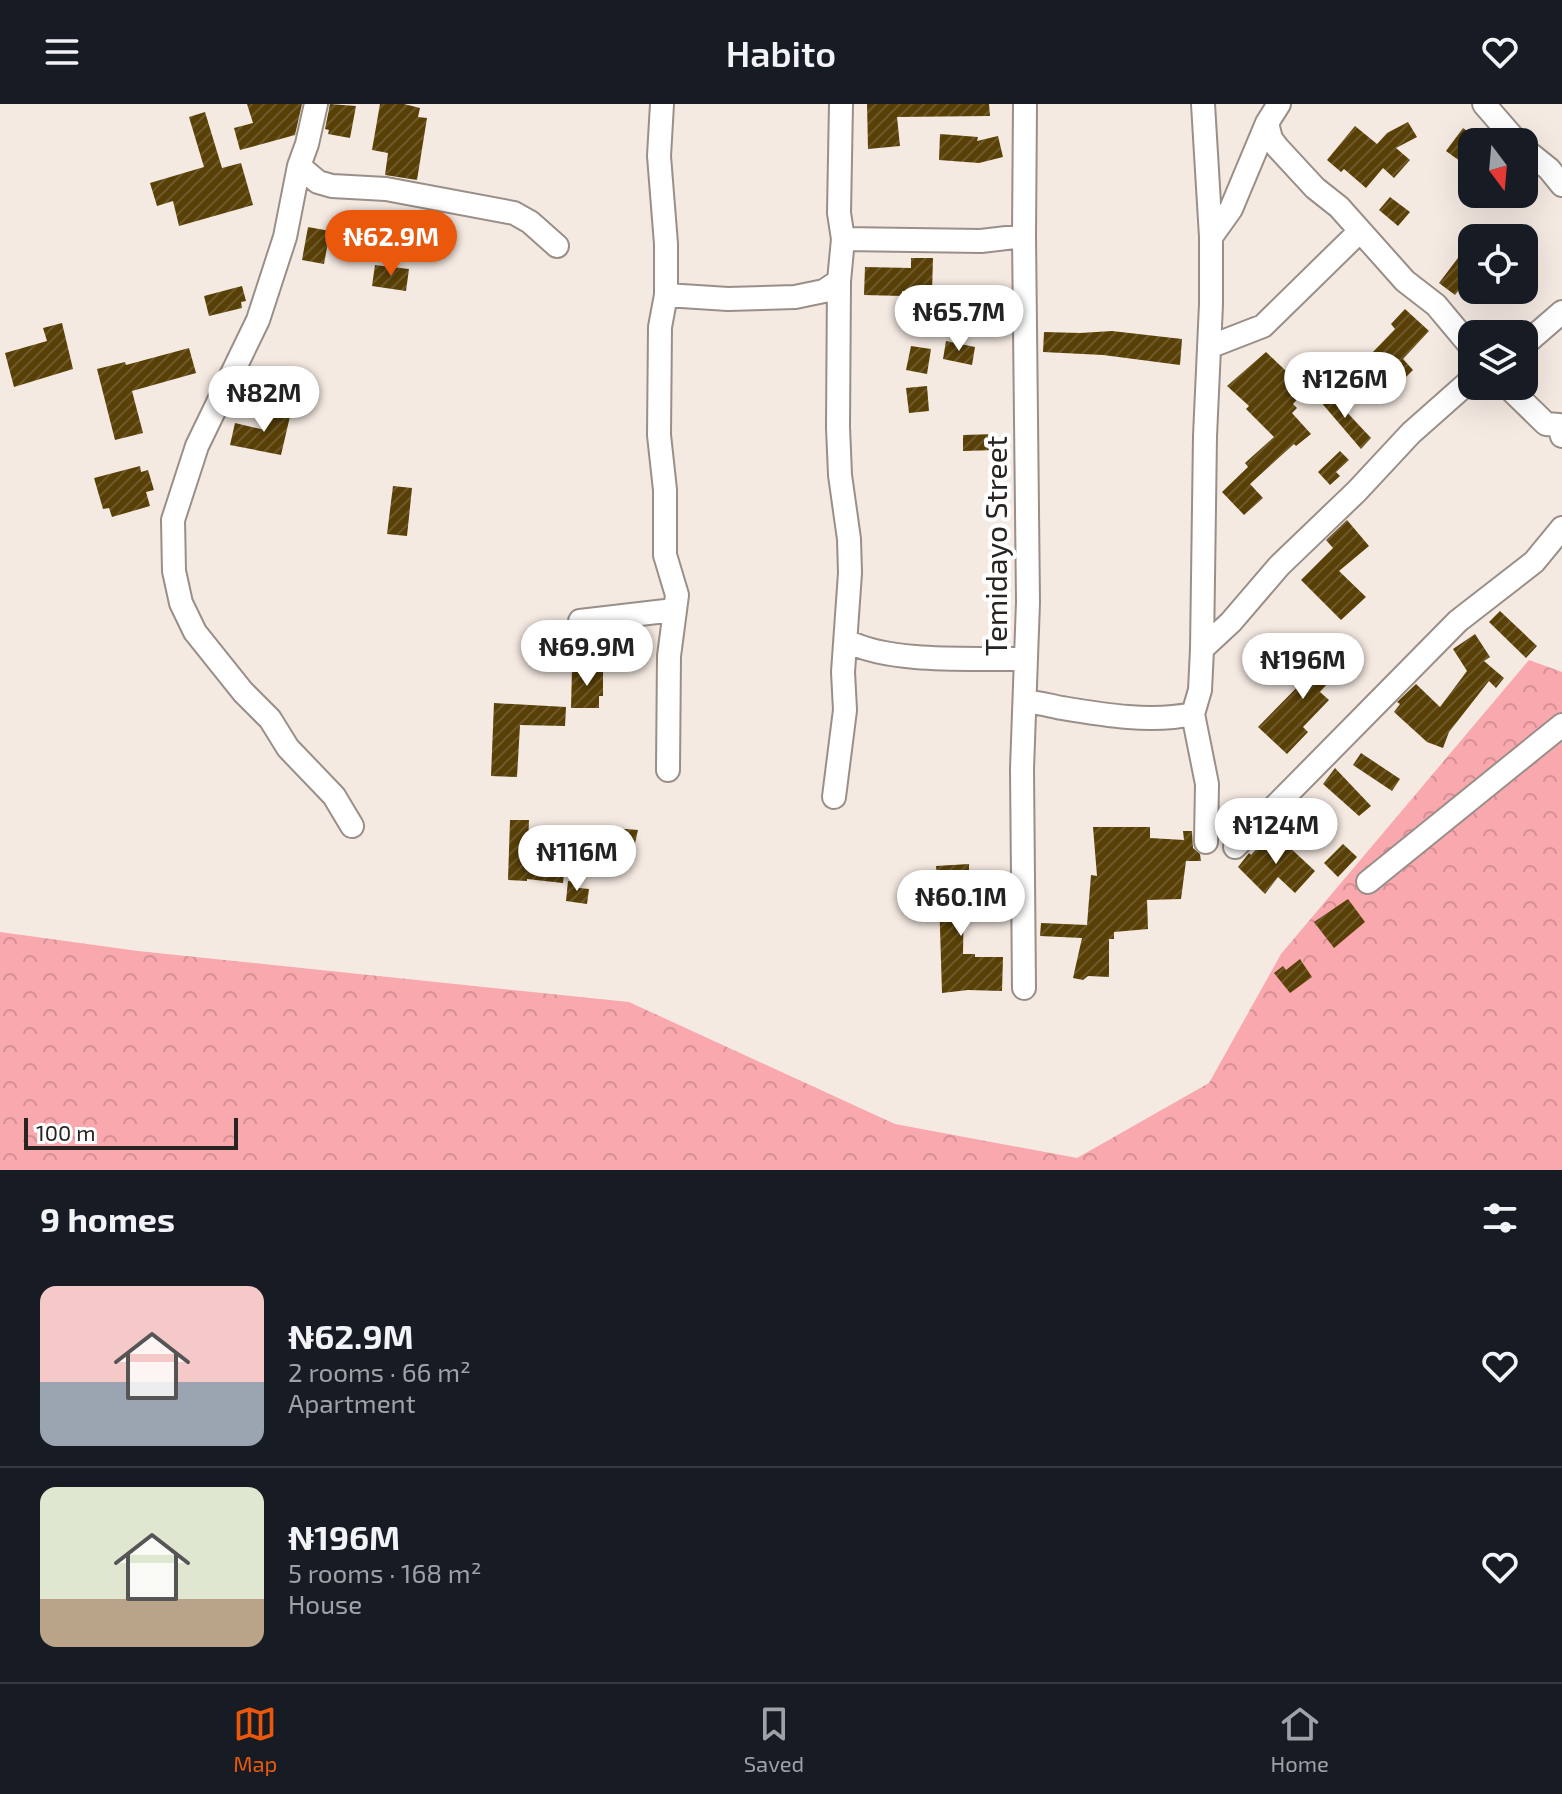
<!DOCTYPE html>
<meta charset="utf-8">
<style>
:root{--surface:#171b24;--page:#242831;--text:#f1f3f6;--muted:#9ea1a6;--line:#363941;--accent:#ea580c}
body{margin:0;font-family:"Exo 2",sans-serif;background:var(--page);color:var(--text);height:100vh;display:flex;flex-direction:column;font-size:30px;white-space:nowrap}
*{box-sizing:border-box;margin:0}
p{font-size:26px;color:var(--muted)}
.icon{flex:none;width:44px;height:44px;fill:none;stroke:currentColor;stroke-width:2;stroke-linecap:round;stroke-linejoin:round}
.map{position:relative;height:1066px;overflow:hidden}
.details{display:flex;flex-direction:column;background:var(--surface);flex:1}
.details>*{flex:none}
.needle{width:52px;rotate:164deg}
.fabs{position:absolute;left:1458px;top:24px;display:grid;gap:16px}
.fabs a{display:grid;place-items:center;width:80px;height:80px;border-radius:16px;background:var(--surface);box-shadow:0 8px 32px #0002;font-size:40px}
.scale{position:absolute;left:24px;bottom:20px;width:214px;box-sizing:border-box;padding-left:8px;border:4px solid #282422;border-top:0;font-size:22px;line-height:28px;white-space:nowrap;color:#282422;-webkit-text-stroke:6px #fff;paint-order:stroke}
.price{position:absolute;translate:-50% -68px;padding:0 18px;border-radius:28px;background:#fff;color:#222;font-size:26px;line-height:52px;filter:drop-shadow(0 2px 4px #0008)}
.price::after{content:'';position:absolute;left:50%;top:48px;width:24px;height:18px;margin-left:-12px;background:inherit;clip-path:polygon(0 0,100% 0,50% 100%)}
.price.on{background:var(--accent);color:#fff}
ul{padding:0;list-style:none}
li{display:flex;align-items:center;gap:24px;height:200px;padding:0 40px}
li+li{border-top:2px solid var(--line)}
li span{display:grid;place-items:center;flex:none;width:224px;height:160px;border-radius:16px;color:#555}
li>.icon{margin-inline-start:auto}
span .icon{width:96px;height:96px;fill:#fffc;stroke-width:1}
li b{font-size:34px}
h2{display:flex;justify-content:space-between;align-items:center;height:96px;padding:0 40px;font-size:34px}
header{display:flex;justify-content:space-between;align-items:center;height:104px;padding:0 40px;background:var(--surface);font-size:36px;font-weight:600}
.tab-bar{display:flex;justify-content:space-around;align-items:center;height:112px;border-top:2px solid var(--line);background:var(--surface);font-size:22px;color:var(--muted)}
.tab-bar a{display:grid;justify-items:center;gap:4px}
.tab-bar .on{color:var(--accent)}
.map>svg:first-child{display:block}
.forest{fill:url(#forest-crowns)}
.building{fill:url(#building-hatch)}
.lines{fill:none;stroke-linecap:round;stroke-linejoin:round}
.minor-casing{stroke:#998f88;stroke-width:26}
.minor{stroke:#fff;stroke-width:22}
.labels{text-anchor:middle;stroke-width:8;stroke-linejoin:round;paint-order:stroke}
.street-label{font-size:30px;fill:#282422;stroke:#fff}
</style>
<header><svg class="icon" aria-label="menu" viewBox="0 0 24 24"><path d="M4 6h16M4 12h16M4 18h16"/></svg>Habito<svg class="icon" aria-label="heart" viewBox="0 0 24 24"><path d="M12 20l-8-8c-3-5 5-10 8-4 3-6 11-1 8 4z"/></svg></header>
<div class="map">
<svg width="1562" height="1066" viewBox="0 0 1562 1066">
<defs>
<pattern id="forest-crowns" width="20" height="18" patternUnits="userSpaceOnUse" patternTransform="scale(2)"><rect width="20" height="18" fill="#f9a8ad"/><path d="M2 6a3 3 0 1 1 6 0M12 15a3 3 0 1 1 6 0" fill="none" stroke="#d59095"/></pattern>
<pattern id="building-hatch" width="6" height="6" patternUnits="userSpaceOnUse" patternTransform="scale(2)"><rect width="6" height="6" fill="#594006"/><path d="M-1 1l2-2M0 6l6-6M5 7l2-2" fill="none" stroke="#6d592b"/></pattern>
</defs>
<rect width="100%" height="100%" fill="#f5eae2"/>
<path class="forest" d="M1529 556 1562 568V1066H0V828L138 847 629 898 895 1020 1077 1054 1209 979 1281 850Z"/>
<path class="building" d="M247 0H302L295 31 240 46 234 24 253 19Z
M330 0 356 2 350 34 328 30 329 26 325 25Z
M380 0H404L420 4 418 13 427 14 417 76 385 71 388 49 372 46Z
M867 0H989L990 12 897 13 900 42 868 45Z
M205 8 222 64 241 59 253 101 179 122 173 97 157 102 150 79 204 63 189 13Z
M1408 18 1417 33 1396 44 1410 56 1394 74 1383 64 1366 84 1344 65 1341 68 1327 56 1355 22 1377 40 1387 29Z
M1463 24 1477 34 1472 38V54L1464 60 1446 47Z
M940 30 978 33 977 37 998 32 1003 53 979 59 939 56Z
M1390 93 1410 108 1398 122 1379 106Z
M308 123 330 127 324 160 302 156Z
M1472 145V169L1455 191 1439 179 1461 150 1464 153Z
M911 154H933L932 188 902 187V192L864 191 865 163 911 164Z
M375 161 409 165 406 187 372 182Z
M242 182 246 197 241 198 242 204 209 212 204 192Z
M1405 205 1429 227 1403 255 1413 266 1398 281 1370 251 1395 225 1391 220Z
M62 219 73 265 14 283 5 249 47 237 43 224Z
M1112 227 1182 235 1180 261 1103 251 1043 248 1044 228 1080 229Z
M946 237 975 243 972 261 943 255Z
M911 242 931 245 927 270 906 266Z
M189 244 196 269 132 287 143 329 115 336 97 265 125 258 126 261Z
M1266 248 1306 286 1293 300 1297 304 1292 309 1311 330 1296 342 1294 340 1250 380 1263 394 1244 411 1222 388 1248 363 1245 359 1274 333 1246 305 1249 302 1227 282Z
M927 282 929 307 909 309 906 284Z
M1327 287 1371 334 1361 345 1320 297V293Z
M270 303 291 308 281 351 230 341 235 319 265 326Z
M996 330 997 346 963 347V331Z
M1340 347 1349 356 1336 368 1340 372 1330 381 1318 368Z
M140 362 141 368 148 366 154 386 146 388 150 402 112 413 109 404 103 405 94 374Z
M393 382 412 384 407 432 387 430Z
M1347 416 1369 442 1339 467 1366 493 1341 516 1301 476 1333 444 1326 436Z
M1500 507 1537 542 1526 554 1489 518Z
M556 530 570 531 568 562 551 560 552 534H556Z
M1475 530 1490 553 1484 557 1504 574 1496 584 1489 577 1449 628 1443 644 1427 638 1394 608 1400 600 1397 598 1416 580 1440 603 1467 567 1453 545Z
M1327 540 1347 558 1320 588 1329 596 1303 623 1308 628 1287 650 1258 623 1309 571 1304 565Z
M572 565H603V592H599V604H571Z
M494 599 566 603 565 622 520 621 517 673 491 672Z
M1361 649 1400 675 1392 687 1353 661Z
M1335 664 1371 702 1359 712 1323 680Z
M510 716H529L528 742 556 744 555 750 566 752 563 779 527 775V777L508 776Z
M601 723 638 726 633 748 600 745Z
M1093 723H1150V734L1184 736 1183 727H1192L1193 744 1200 750 1201 757H1186L1181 795 1147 796 1148 825 1114 828V835H1109V873L1088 872 1083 876 1073 874 1082 834 1040 832 1041 819 1087 821 1091 771 1097 772Z
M1273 728 1315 767 1295 789 1278 773 1265 790 1238 763 1249 749 1251 751Z
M1343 740 1357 753 1338 773 1324 759Z
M969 760V792H964L963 850H975V853H1003L1002 887 968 886 942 889 939 792 936 762Z
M568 777 580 778 579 784 589 785 587 800 566 797Z
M1348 795 1365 818 1334 844 1314 818Z
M1300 855 1312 873 1290 889 1274 869 1283 862 1286 866Z"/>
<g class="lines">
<defs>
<path id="minor" d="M316 0 307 40 299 62 318 78 332 82 386 85 514 109 530 118 557 142
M662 0 659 52 666 140V191L660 223 659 331 665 386V451L677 491 669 552 668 666
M1484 0 1517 38
M1267 19 1271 35 1278 44 1315 84 1339 103 1405 177 1436 201 1472 244
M1524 45 1549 65 1562 81
M299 62 285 133 258 216 197 342 173 416 174 467 181 499 195 528 243 588 270 615 288 644 334 692 352 722
M1211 133 1231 105 1267 19 1279 0
M843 135 981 137 1024 132
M666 191 728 195 795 193 824 187 839 177
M1524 241 1562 208
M1209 243 1263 222 1360 127
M1507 282 1546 320 1559 321 1562 332
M580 517 674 506
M847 537C892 560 974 554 1026 555
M1202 545 1205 332 1211 200V133L1203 0
M1026 598C1039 598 1050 602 1062 604 1104 611 1151 619 1193 610
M834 693 845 606 843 568 850 469 849 435 840 371 838 323 839 177 843 135 839 109 841 0
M1206 738 1207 680 1193 610 1200 586 1202 545 1231 518 1279 462 1357 387 1411 329 1472 275
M1235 743 1458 517 1534 458 1562 424
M1368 778 1562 621
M1024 884 1022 665 1028 498 1024 132 1025 0"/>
</defs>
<use href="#minor" class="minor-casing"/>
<use href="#minor" class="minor"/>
</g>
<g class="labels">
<g class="street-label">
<text transform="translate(997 442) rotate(-90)" y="10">Temidayo Street</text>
</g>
</g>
</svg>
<div class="fabs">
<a><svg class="needle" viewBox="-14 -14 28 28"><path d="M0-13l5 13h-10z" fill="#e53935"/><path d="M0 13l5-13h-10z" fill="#9ea1a6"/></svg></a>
<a><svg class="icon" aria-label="locate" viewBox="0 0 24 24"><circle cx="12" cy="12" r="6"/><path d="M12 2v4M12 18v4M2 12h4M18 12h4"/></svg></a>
<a><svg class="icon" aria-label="layers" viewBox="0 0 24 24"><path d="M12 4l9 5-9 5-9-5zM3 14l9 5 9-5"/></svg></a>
</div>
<div class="scale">100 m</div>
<b class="price on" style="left:391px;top:174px">₦62.9M</b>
<b class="price" style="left:959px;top:249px">₦65.7M</b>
<b class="price" style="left:1345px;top:316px">₦126M</b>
<b class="price" style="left:264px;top:330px">₦82M</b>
<b class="price" style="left:587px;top:584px">₦69.9M</b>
<b class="price" style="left:1303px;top:597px">₦196M</b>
<b class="price" style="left:1276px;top:762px">₦124M</b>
<b class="price" style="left:577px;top:789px">₦116M</b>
<b class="price" style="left:961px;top:834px">₦60.1M</b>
</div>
<section class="details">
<h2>9 homes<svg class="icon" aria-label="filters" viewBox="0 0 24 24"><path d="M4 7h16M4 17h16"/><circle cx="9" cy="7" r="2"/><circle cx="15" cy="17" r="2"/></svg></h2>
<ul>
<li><span style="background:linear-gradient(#f6c9c9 60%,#9aa5b1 0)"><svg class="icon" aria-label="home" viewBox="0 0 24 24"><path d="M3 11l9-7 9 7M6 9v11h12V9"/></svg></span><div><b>₦62.9M</b><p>2 rooms · 66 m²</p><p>Apartment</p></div><svg class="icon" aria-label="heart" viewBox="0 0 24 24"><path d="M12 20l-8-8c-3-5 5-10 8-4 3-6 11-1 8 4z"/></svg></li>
<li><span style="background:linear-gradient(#dfe7d0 70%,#b9a48a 0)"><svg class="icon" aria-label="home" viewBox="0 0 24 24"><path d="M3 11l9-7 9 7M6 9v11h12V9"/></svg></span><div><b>₦196M</b><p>5 rooms · 168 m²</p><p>House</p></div><svg class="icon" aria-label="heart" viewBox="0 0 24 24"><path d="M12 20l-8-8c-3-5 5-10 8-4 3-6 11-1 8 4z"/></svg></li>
</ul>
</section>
<nav class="tab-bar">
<a class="on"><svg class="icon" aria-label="map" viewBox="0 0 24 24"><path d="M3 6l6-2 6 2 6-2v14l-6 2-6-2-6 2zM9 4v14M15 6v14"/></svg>Map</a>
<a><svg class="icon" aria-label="saved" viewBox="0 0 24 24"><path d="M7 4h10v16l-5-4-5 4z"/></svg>Saved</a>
<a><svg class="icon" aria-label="home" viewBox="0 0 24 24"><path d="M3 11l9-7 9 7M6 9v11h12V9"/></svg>Home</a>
</nav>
